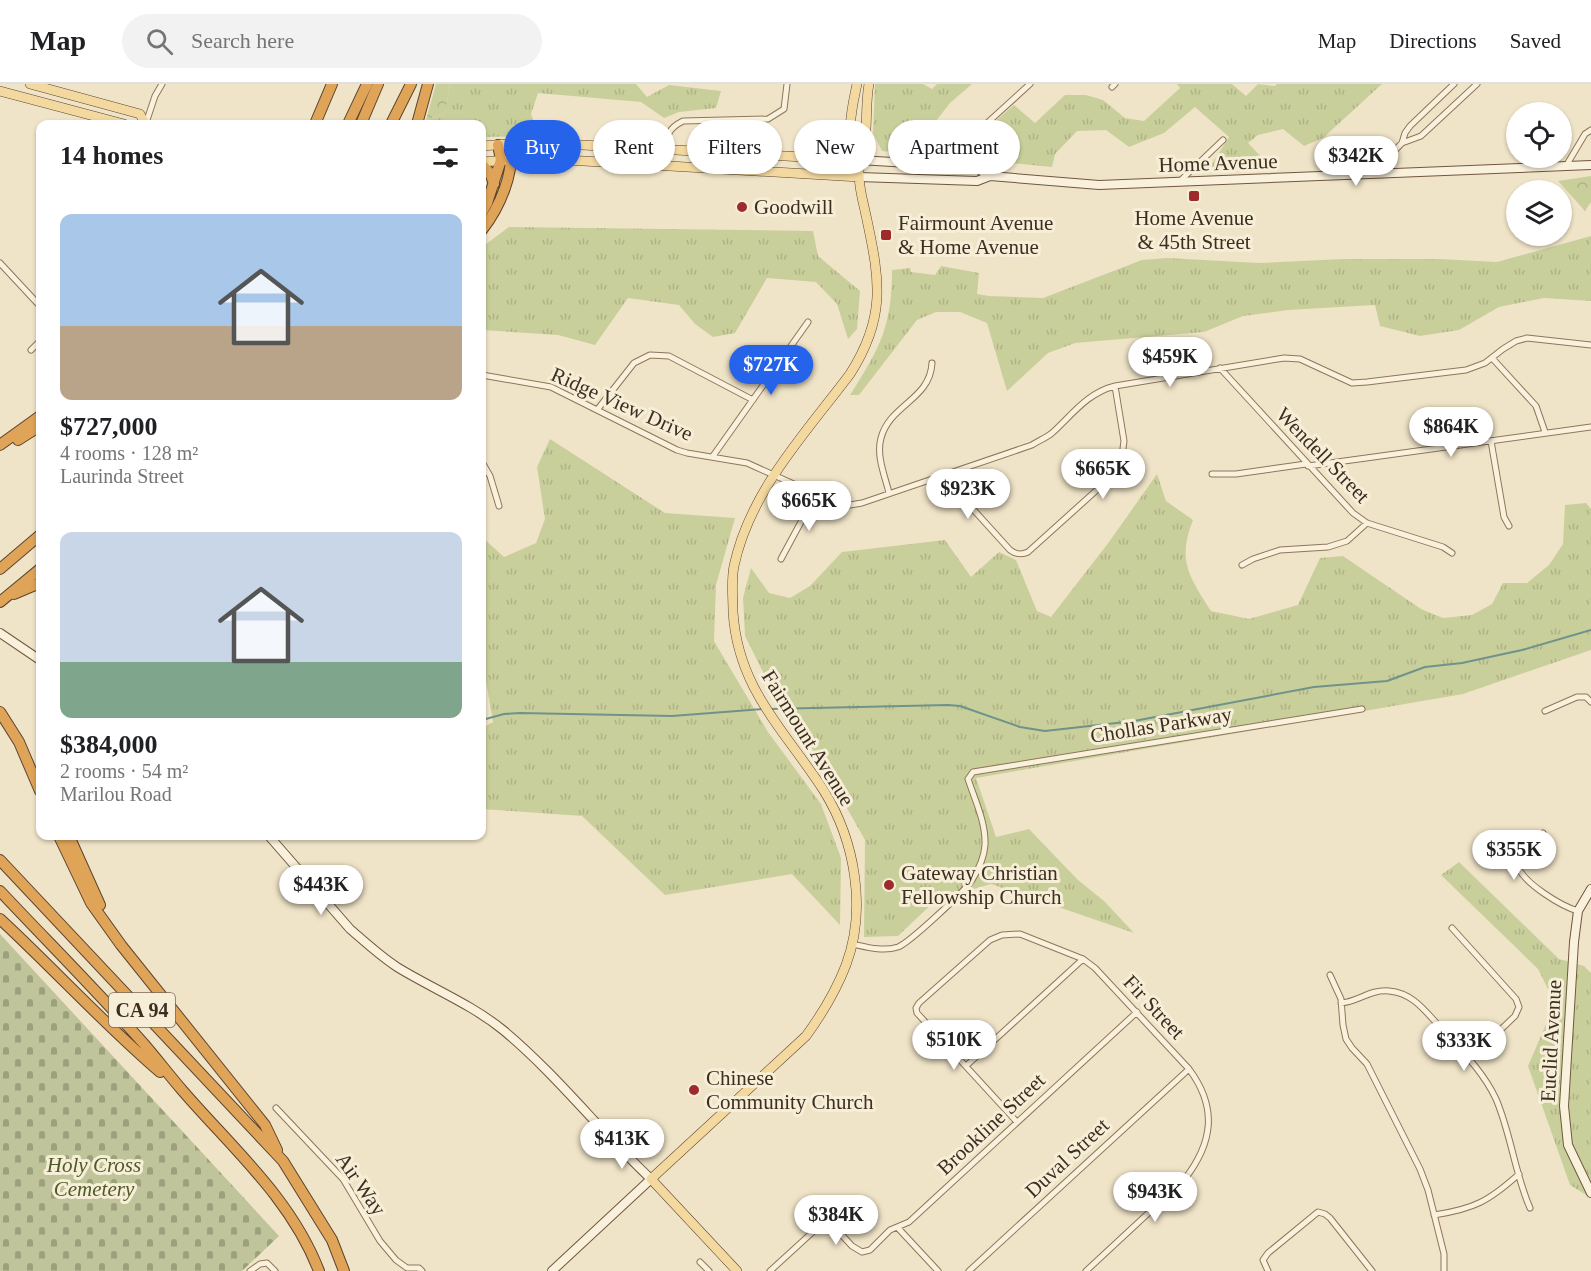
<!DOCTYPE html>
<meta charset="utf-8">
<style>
:root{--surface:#fff;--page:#f2f2f2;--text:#202124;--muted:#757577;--line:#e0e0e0;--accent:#2563eb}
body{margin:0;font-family:"Times New Roman",serif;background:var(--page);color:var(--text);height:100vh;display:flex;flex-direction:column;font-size:22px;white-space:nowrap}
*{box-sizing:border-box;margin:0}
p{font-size:20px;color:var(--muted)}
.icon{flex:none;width:33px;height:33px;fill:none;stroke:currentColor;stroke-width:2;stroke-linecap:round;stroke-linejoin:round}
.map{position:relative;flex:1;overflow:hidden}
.sheet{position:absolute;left:36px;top:36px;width:450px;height:720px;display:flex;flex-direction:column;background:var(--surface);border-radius:12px;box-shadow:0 2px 4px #0004}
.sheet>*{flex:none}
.hud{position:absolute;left:504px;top:36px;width:570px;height:54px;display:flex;gap:12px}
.controls{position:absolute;left:1506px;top:18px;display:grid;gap:12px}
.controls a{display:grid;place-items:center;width:66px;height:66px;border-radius:50%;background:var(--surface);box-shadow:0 2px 4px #0004;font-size:30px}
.price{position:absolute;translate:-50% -51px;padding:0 14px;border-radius:21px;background:#fff;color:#222;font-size:20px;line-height:39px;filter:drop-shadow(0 2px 3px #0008)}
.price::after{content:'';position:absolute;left:50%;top:36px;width:18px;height:14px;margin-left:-9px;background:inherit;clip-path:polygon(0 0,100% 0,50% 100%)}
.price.active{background:var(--accent);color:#fff}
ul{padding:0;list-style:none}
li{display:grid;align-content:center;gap:12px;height:318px;padding:0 24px}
li span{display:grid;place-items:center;height:186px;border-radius:12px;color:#555}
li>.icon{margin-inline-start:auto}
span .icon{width:108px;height:108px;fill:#fffc;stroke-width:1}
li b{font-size:26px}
h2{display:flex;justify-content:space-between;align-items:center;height:72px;padding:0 24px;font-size:26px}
.pill{padding:0 21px;border-radius:27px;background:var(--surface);box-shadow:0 2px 4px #0004;font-size:21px;line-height:54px}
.pill.active{background:var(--accent);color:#fff}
header{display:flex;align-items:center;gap:36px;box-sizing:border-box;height:84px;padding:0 30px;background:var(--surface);border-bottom:2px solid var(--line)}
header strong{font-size:28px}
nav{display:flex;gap:33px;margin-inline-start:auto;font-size:21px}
.search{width:420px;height:54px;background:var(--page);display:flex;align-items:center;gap:15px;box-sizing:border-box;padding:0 21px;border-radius:33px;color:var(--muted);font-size:22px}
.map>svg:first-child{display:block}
.grass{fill:url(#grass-tufts)}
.forest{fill:url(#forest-crowns)}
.cemetery{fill:url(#cemetery-stones)}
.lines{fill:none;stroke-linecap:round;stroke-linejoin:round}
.stream{stroke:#6f938a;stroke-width:2}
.street-casing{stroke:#8d765c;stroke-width:7}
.secondary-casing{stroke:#6f573f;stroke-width:10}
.primary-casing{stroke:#5b4430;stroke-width:10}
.highway-casing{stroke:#5b4430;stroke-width:12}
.street{stroke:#faf1dc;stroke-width:5}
.secondary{stroke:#faf1dc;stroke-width:8}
.primary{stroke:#f3d9a0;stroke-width:9}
.highway{stroke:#e0a458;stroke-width:10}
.poi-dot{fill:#9e2a2b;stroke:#f7eed8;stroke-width:2}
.labels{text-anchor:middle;stroke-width:6;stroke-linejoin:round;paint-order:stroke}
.shield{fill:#f7eed8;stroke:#756857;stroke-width:1.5}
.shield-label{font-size:20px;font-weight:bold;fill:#3d2e20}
.street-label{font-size:21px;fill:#3d2e20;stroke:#f7eed8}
.poi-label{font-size:21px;fill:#3d2e20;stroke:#f7eed8;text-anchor:start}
.park-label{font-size:21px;font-style:italic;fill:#4d5a26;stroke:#f7eed8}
</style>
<header>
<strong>Map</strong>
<div class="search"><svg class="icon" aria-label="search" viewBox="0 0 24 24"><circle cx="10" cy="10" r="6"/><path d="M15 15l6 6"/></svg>Search here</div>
<nav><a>Map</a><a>Directions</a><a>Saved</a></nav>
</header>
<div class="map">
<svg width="1591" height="1187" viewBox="0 0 1591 1187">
<defs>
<pattern id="grass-tufts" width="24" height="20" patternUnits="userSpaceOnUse" patternTransform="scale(1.5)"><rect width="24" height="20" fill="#c9cf9b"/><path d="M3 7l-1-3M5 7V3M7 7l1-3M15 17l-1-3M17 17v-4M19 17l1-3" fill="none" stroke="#aeb285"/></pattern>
<pattern id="forest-crowns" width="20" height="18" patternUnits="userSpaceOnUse" patternTransform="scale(1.5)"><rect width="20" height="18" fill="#c9cf9b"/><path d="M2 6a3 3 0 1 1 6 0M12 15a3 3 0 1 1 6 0" fill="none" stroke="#aeb285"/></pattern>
<pattern id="cemetery-stones" width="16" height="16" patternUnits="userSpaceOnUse" patternTransform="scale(1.5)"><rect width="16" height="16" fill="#bfc49a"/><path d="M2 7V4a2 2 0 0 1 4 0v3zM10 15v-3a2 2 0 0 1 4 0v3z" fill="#9ca07d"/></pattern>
</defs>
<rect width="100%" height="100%" fill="#f0e4c8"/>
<path class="grass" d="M450 0H636L647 13 669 1 721 7 716 24 679 28 664 34 641 18 538 9 531 30 539 52 482 53V40H425L426 36 445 30Z
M875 0H923L932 5 937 0H972L950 19 936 37 955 53 985 46 1014 21 1035 39 1065 11H1086L1103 16 1125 34 1144 37 1180 4 1177 0H1232L1246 12 1258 0 1275 2 1277 0H1382L1323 54 1304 62 1283 45 1258 51 1248 59 1270 82 1210 83 1229 53 1195 23 1164 49 1129 63 1106 46 1077 47 1055 70 1052 83 882 67 873 49Z
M509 143 813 147 818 172 860 207 857 245 848 255 837 220 816 198 767 194 735 249 713 253 695 240 679 221 628 214 595 261 558 251 482 246V163Z
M1591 152V217L1544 214 1499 223 1459 246 1420 252 1380 242 1375 221 1288 226 1243 232 1204 248 1075 259 1048 269 1007 307 987 239 960 228H936L917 236 859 311H850C880 264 892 242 892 186L910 184 911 188 935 191 941 182 979 189 977 210 989 212 1043 214 1142 176 1167 174 1259 179 1343 175H1439L1497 178Z
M550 355 665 429 735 434 716 501 714 557 768 648 821 720 841 774 840 841 792 790 665 811 582 732 482 725V644L493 638 482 573V453L504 473 536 459 545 435 537 383Z
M1157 390 1166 417 1193 436C1177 477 1189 492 1211 527L1249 535 1298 521 1320 474 1343 472 1421 525 1443 534 1472 531 1492 520 1503 499H1527L1549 481 1563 460 1565 421 1586 419 1591 425V566L1463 610 976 694 996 753 1029 745 1078 796 1104 817 1134 849 991 800 936 816 898 852 864 853 865 756 819 675 772 606 745 552 743 514 751 484 769 509 790 514 810 502 842 468 945 456 971 493 999 468 1016 476 1037 527 1051 533 1109 458Z
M1459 778 1559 875 1584 882 1591 889V1114L1570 1101 1528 982 1547 938 1550 909 1538 885 1441 791Z"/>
<path class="forest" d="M436 0H450L445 30 426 36Z
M1591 92V118L1585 127 1558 97Z"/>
<path class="cemetery" d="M0 850 279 1152 242 1187H0Z"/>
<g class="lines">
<path class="stream" d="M769 625 948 621 960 622 1020 643 1045 647 1134 637 1314 603 1387 597 1425 583 1462 579 1522 566 1591 546
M482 636 504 630 520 629 672 632 763 625"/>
<defs>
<path id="street" d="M1112 3 1115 0
M146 39 155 12 162 0
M978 44 986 40 1030 0
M1402 59 1421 52 1477 0
M667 65C666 51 669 44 683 37L768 35 784 25 787 0
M1566 82 1585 50 1591 46
M1373 89 1402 59 1405 49 1410 42 1454 0
M1180 97 1223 56
M0 179 40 222
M31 266 40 257
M1492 274 1536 322 1545 348
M1220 284 1353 429 1367 439 1443 463 1452 469
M482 291 551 303 677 366 687 369 747 379 836 419 850 421 862 419 1032 361C1038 357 1046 354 1052 349 1072 331 1087 309 1115 302L1284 274 1300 275 1352 299 1367 298 1466 286 1485 279 1503 265 1516 257 1527 254 1591 261
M597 326 634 279 650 271 669 272 753 316
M1491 357 1504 433 1509 442
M713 372 808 238
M482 378 490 392 499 422
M1308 382 1591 343
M951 389 962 413 1010 466C1015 470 1022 471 1028 468L1109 395 1122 372 1124 357 1115 302
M1212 390H1236L1306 380
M889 409C885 392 876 372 881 354 890 320 930 316 932 279
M781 475 816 410
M1242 481 1253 475 1280 466 1328 463 1347 457 1367 439
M1545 627 1577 613H1586L1591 618
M1543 749 1517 769C1517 774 1516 778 1518 783 1525 800 1561 822 1578 827
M1452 844 1516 915 1519 923 1515 932 1469 976
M852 860C866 863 883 868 898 863 909 859 965 807 972 796 979 785 984 774 985 761 986 739 975 716 968 695L973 688 1362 625
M1330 891 1341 915 1343 941 1346 955 1352 964 1367 980 1420 1085 1428 1106 1444 1170V1187
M1341 919C1358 918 1370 905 1389 907 1413 909 1425 927 1440 943 1460 965 1483 987 1496 1015 1511 1050 1515 1090 1530 1124
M966 982 1083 875
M276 1024 343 1095 380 1157 396 1176 407 1184H419L422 1187
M1017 1038 917 929 916 924 919 919 990 856 1002 851 1020 850 1083 875 1095 884 1189 985C1218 1024 1213 1059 1184 1096L1086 1187
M1434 1131C1474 1125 1489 1117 1519 1090
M898 1144 938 1187
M700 1178 709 1187
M250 1187 260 1180 267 1179 275 1187
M770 1187 827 1135 852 1162 862 1168 870 1166 890 1146 909 1138 1137 928
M969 1187 1189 985
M1268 1187 1263 1176 1268 1169 1318 1128 1325 1130 1330 1134 1372 1187"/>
<path id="secondary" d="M859 76 975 83 990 92 1099 101 1591 81
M859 93 977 97 990 92
M0 549 40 576
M269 752 350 845C365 858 380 872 397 883 431 904 471 920 503 946 557 991 600 1047 651 1095L552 1187
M1591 805 1578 827 1574 858 1564 1022 1568 1061 1591 1109"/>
<path id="primary" d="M30 0 140 30 145 40
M857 0C852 24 844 54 859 76
M0 7 124 40
M482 62 521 59 582 61 859 76
M482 78 532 74 859 93
M737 1187 651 1095 806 952C822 930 836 907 846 881 867 825 855 757 824 707 785 646 738 606 733 528 733 513 731 497 734 482 750 407 805 350 850 290 886 234 880 197 867 136 864 121 859 105 859 91 858 80 862 74 864 64 868 43 865 21 869 0"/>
<path id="highway" d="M315 40 332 0
M348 40 367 0
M361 40 378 0
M391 40 411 0
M417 40 428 0
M482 81 490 89 494 100
M482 128 487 119 501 76 498 61
M482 146C500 123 514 90 511 60
M18 356 40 342
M0 361 40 332
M0 485 40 451
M14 510 40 499
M0 518 40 485
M0 628 19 658 40 707
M59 752 91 819 121 861 265 1041 277 1066
M69 752 100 821
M0 776 283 1077 332 1156 344 1187
M0 807C48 858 98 908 144 960 157 975 169 991 182 1006 231 1063 291 1114 319 1187
M0 835C54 885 104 940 160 988"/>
</defs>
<use href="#street" class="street-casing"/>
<use href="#secondary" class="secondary-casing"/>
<use href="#primary" class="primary-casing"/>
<use href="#highway" class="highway-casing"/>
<use href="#street" class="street"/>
<use href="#secondary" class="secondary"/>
<use href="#primary" class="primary"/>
<use href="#highway" class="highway"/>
</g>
<g class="poi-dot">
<rect x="1188" y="106" width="12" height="12" rx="3"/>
<circle cx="742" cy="123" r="6"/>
<rect x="880" y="145" width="12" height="12" rx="3"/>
<circle cx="889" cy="801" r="6"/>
<circle cx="694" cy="1006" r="6"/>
</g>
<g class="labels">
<rect class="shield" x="109" y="909" width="66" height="34" rx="4.5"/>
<g class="shield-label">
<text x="142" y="933">CA 94</text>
</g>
<g class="street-label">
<text transform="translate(1218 79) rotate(-2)" y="7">Home Avenue</text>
<text transform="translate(622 320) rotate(24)" y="7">Ridge View Drive</text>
<text transform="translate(1323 371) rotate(46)" y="7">Wendell Street</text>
<text transform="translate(1161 641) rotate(-9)" y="7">Chollas Parkway</text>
<text transform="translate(808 654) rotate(58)" y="7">Fairmount Avenue</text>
<text transform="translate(1154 923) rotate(47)" y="7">Fir Street</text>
<text transform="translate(1551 957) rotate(-87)" y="7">Euclid Avenue</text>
<text transform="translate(991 1040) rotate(-43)" y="7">Brookline Street</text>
<text transform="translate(1067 1074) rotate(-43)" y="7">Duval Street</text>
<text transform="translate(361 1100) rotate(55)" y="7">Air Way</text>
</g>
<g class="poi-label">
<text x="754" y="130">Goodwill</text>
<text x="1194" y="141" text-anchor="middle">Home Avenue<tspan x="1194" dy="24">&amp; 45th Street</tspan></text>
<text x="898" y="146">Fairmount Avenue<tspan x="898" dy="24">&amp; Home Avenue</tspan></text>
<text x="901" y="796">Gateway Christian<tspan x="901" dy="24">Fellowship Church</tspan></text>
<text x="706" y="1001">Chinese<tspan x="706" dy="24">Community Church</tspan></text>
</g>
<g class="park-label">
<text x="94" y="1088">Holy Cross<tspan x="94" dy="24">Cemetery</tspan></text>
</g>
</g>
</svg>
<div class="controls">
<a><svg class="icon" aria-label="locate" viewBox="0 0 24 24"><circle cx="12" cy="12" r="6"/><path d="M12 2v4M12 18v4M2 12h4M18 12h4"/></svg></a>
<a><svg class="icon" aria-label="layers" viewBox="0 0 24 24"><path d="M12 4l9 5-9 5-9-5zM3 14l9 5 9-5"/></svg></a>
</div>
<b class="price" style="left:1356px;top:103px">$342K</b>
<b class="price" style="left:1170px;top:304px">$459K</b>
<b class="price active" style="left:771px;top:312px">$727K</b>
<b class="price" style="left:1451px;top:374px">$864K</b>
<b class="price" style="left:1103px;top:416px">$665K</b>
<b class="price" style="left:968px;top:436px">$923K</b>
<b class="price" style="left:809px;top:448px">$665K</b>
<b class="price" style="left:1514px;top:797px">$355K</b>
<b class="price" style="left:321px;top:832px">$443K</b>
<b class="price" style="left:954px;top:987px">$510K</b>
<b class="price" style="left:1464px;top:988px">$333K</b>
<b class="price" style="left:622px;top:1086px">$413K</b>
<b class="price" style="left:1155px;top:1139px">$943K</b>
<b class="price" style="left:836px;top:1162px">$384K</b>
<div class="hud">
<a class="pill active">Buy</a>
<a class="pill">Rent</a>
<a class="pill">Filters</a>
<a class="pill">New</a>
<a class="pill">Apartment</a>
</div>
<section class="sheet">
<h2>14 homes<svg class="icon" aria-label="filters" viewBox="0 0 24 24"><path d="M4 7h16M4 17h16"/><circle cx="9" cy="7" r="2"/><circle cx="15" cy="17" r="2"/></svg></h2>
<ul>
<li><span style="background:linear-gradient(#a9c7e8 60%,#b9a48a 0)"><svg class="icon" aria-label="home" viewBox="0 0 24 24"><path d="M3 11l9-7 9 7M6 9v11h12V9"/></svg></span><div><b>$727,000</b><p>4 rooms · 128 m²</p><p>Laurinda Street</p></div></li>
<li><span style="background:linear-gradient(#c9d6e8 70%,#7fa58c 0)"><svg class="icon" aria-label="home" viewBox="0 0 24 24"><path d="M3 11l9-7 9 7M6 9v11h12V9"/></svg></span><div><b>$384,000</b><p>2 rooms · 54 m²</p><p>Marilou Road</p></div></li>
</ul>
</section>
</div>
